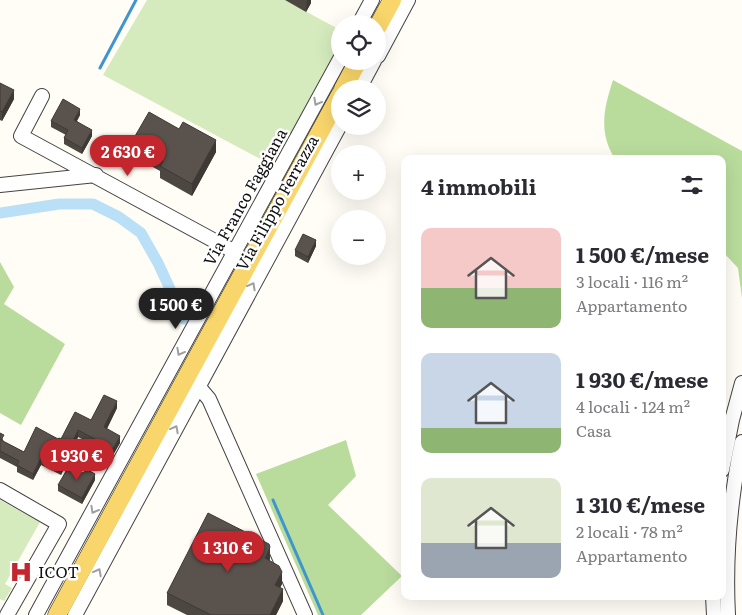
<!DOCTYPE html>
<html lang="it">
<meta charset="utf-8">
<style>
:root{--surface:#fff;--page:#f2f2f3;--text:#2b2b33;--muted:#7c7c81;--accent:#c4262e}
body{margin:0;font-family:Literata,serif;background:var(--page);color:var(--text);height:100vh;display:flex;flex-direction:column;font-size:19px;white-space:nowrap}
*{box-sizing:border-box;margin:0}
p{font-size:16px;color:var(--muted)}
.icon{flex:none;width:28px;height:28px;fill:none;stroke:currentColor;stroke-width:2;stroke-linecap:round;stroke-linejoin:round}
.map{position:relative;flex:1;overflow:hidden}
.side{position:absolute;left:401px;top:155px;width:325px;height:445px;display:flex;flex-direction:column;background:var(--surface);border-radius:10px;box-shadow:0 5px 20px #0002}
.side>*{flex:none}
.buttons{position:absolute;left:331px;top:15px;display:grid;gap:10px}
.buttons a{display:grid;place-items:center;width:55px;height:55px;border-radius:50%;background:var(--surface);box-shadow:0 5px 20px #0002;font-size:25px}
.price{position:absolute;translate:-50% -42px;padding:0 11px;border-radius:18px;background:var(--accent);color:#fff;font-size:16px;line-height:32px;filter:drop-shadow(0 1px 2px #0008)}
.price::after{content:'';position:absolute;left:50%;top:30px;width:15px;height:11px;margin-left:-8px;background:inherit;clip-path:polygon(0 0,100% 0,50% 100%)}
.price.current{background:#222;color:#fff}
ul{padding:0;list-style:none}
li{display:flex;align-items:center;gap:15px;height:125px;padding:0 20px}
li span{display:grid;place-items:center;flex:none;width:140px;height:100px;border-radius:10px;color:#555}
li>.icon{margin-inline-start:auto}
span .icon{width:60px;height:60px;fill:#fffc;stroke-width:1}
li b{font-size:21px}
h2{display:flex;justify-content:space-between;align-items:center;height:60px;padding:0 20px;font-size:21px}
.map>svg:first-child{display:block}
.green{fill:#d5ebbd}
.forest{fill:#b9dc9c}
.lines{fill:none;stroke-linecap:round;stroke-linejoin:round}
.stream{stroke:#3f96cf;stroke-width:3}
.canal{stroke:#b9e0f7;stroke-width:11}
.minor-casing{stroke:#444;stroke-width:16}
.major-casing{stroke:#222;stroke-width:19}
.minor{stroke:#fff;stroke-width:14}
.major{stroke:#f9d66b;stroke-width:18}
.wall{fill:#4d4742}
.shaded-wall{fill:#3f3936}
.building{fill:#5a524d;stroke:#3f3936}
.oneway{stroke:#a0a0a0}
.labels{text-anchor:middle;stroke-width:5;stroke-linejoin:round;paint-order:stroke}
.street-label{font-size:16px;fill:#111;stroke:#fff}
.poi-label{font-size:16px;fill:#111;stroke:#fff;text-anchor:start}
</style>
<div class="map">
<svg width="742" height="615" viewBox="0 0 742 615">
<rect width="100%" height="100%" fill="#fffdf5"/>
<path class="green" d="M147 0H285L340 30V48L278 160 266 162 103 75Z
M0 500 40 522 5 584 12 588 4 601 0 599Z"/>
<path class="forest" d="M613 80 742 151V298L738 268 723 252 722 159H615C598 132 604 108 613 80Z
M0 262 14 287 4 304 65 344 21 425 0 413Z
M346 440 356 476 328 505 402 576 361 615H318L256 474Z"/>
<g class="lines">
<path class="stream" d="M100 68 136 0
M273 500 323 615"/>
<path class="canal" d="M0 213 59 204H93L119 217 141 233 158 263 184 319"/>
<defs>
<path id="minor" d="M359 24 372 0
M378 56 408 0
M359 89 374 61
M42 96 21 136 235 252
M0 185 96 175
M198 386 209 399 305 615
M722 470 732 420 742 383
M0 490 59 524 7 615
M713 596 714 615
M36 615 340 59
M75 615 340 125
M728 615C725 557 730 499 742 442"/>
<path id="major" d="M378 26 392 0
M343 89 358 61
M57 615 340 95"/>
</defs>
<use href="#minor" class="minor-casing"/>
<use href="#major" class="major-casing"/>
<use href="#minor" class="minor"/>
<use href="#major" class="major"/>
</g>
<path class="wall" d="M285 0H311V3L306 12Z
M0 83 14 99 2 121 0 120Z
M80 115 77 121 92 136 82 154 64 144V138L66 135 51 127V121Z
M131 143 216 152 192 196 160 178V171L131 155Z
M316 246 308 263 295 256V250Z
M117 408 107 429 120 443 113 455 78 437 61 475 41 465 33 480 17 472V467L0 458V433L4 442 24 452 58 439H61L91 420Z
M95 480 82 504 58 491V485Z
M270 559 269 561 282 584 280 588 283 601 276 615H187L167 605V593Z"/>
<path class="shaded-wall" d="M307 0H311V3L306 12Z
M14 90V99L2 121V112Z
M80 109V115L74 126V120Z
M92 130V136L82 154V148Z
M216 140V152L192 196V184Z
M316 240V246L308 263V257Z
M117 401V408L104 434V427Z
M78 430V437L61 475V468Z
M120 436V443L113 455V449Z
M41 458V465L33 480V474Z
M95 474V480L82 504V498Z
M270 547V559L265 570V558Z
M282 572V584L275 597V585Z
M283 589V601L276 615H270Z"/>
<path class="building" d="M0 83 14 90 2 112 0 111Z
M63 99 80 109 74 120 92 130 82 148 64 138 68 130 51 121Z
M149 112 179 129 183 122 216 140 192 184 160 166 163 161 131 143Z
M303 234 316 240 308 257 295 250Z
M104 395 117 401 104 427 120 436 113 449 78 430 61 468 41 458 33 474 17 465 19 461 0 451V433L4 435 1 440 24 452 36 427 58 439 59 438 61 439 75 412 91 420Z
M69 466 82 473 88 470 95 474 82 498 58 485Z
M208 513 269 544 270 547 265 558 279 566 282 572 275 585 283 589 270 615H211L167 593Z"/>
<defs><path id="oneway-chevron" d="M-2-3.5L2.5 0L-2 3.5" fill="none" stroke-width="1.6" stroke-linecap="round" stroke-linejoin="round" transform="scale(1.25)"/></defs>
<g class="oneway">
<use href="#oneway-chevron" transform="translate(317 102) rotate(119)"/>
<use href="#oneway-chevron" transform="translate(252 286) rotate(-61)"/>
<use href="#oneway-chevron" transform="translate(180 352) rotate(119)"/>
<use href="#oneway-chevron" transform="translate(175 429) rotate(-62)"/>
<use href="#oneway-chevron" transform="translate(94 510) rotate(119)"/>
<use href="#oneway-chevron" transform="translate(98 572) rotate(-62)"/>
</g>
<defs>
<symbol id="hospital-bare" viewBox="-9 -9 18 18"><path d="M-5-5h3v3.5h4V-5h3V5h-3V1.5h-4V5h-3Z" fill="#c4262e" stroke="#fff" stroke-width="2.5" paint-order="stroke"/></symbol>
</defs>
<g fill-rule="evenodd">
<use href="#hospital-bare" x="5" y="556" width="32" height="32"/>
</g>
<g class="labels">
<g class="street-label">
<text transform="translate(245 197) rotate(-61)" y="6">Via Franco Faggiana</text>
<text transform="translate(277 203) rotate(-61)" y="6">Via Filippo Ferrazza</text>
</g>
<g class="poi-label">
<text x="38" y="578">ICOT</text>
</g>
</g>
</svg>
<div class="buttons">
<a><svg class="icon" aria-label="locate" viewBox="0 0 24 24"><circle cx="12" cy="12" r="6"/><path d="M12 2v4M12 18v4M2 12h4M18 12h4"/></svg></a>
<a><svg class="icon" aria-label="layers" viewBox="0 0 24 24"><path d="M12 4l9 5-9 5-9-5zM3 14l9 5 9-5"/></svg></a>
<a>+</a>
<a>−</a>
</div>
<b class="price" style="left:128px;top:177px">2 630 €</b>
<b class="price current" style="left:176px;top:330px">1 500 €</b>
<b class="price" style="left:77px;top:481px">1 930 €</b>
<b class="price" style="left:228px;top:573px">1 310 €</b>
<section class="side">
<h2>4 immobili<svg class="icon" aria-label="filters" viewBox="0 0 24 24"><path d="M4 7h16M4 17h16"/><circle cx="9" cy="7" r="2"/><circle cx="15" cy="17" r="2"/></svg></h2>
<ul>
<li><span style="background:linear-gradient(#f6c9c9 60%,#8fb573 0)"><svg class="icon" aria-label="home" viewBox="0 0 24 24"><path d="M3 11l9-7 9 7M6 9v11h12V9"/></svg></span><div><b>1 500 €/mese</b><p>3 locali · 116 m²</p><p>Appartamento</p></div></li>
<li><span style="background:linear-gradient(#c9d6e8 75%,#8fb573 0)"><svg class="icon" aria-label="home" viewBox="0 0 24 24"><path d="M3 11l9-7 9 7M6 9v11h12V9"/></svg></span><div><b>1 930 €/mese</b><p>4 locali · 124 m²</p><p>Casa</p></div></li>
<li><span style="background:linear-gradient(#dfe7d0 65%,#9aa5b1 0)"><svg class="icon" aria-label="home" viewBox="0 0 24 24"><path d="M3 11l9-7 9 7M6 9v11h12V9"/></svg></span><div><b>1 310 €/mese</b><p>2 locali · 78 m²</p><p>Appartamento</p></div></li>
</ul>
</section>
</div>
